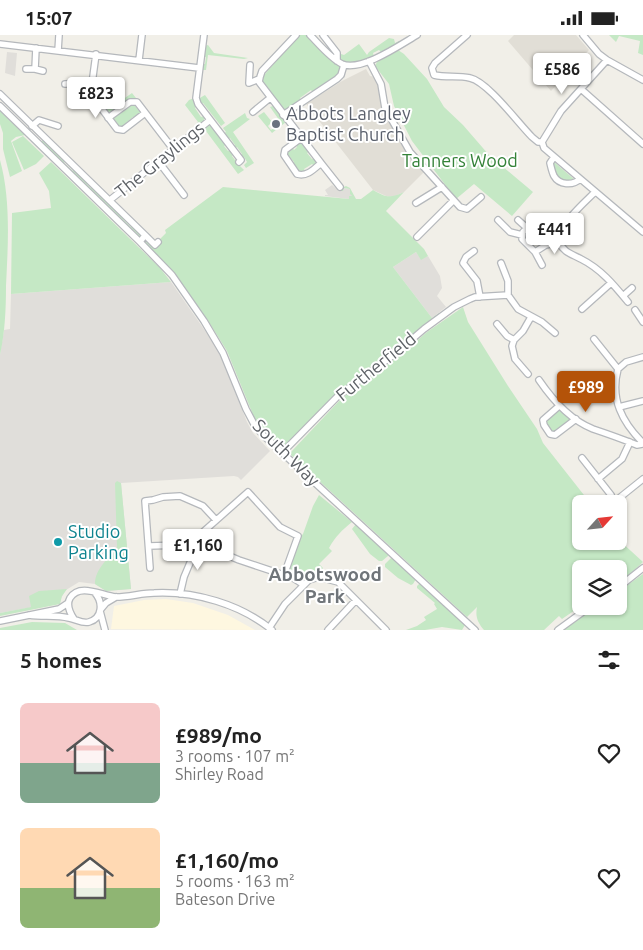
<!DOCTYPE html>
<meta charset="utf-8">
<style>
:root{--surface:#fff;--page:#f6f6f6;--text:#222;--muted:#767676;--accent:#b45309}
body{margin:0;font-family:Ubuntu,sans-serif;background:var(--page);color:var(--text);height:100vh;display:flex;flex-direction:column;font-size:19px;white-space:nowrap}
*{box-sizing:border-box;margin:0}
p{font-size:16px;color:var(--muted)}
.icon{flex:none;width:28px;height:28px;fill:none;stroke:currentColor;stroke-width:2;stroke-linecap:round;stroke-linejoin:round}
.map{position:relative;height:595px;overflow:hidden}
.drawer{display:flex;flex-direction:column;background:var(--surface);flex:1}
.drawer>*{flex:none}
.needle{width:32px;rotate:63deg}
.tools{position:absolute;left:572px;top:460px;display:grid;gap:10px}
.tools a{display:grid;place-items:center;width:55px;height:55px;border-radius:8px;background:var(--surface);box-shadow:0 1px 4px #0004;font-size:25px}
.price{position:absolute;translate:-50% -42px;padding:0 11px;border-radius:5px;background:#fff;color:#222;font-size:16px;line-height:32px;filter:drop-shadow(0 1px 2px #0008)}
.price::after{content:'';position:absolute;left:50%;top:30px;width:15px;height:11px;margin-left:-8px;background:inherit;clip-path:polygon(0 0,100% 0,50% 100%)}
.price.current{background:var(--accent);color:#fff}
ul{padding:0;list-style:none}
li{display:flex;align-items:center;gap:15px;height:125px;padding:0 20px}
li span{display:grid;place-items:center;flex:none;width:140px;height:100px;border-radius:8px;color:#555}
li>.icon{margin-inline-start:auto}
span .icon{width:60px;height:60px;fill:#fffc;stroke-width:1}
li b{font-size:21px}
h2{display:flex;justify-content:space-between;align-items:center;height:60px;padding:0 20px;font-size:21px}
.status{display:flex;justify-content:space-between;align-items:center;height:35px;padding:0 25px;background:var(--surface);direction:ltr}
.status svg{height:14px;fill:currentColor}
.map>svg:first-child{display:block}
.commercial{fill:#fef7e0}
.industrial{fill:#e0deda}
.education{fill:#e1ded6}
.green{fill:#c5e8c5}
.lines{fill:none;stroke-linecap:round;stroke-linejoin:round}
.minor-casing{stroke:#b5b8bc;stroke-width:8}
.minor{stroke:#fff;stroke-width:5.5}
.worship-dot{fill:#6b7280;stroke:#fff;stroke-width:2}
.culture-dot{fill:#0f9aa8;stroke:#fff;stroke-width:2}
.labels{text-anchor:middle;stroke-width:4;stroke-linejoin:round;paint-order:stroke}
.worship-label{font-size:18px;fill:#5b616d;stroke:#fff;text-anchor:start}
.street-label{font-size:18px;fill:#5f6368;stroke:#fff}
.park-label{font-size:18px;fill:#348238;stroke:#fff}
.culture-label{font-size:18px;fill:#0d838f;stroke:#fff;text-anchor:start}
.neighbourhood-label{font-size:19px;font-weight:bold;fill:#70757a;stroke:#fff}
</style>
<div class="status"><b>15:07</b><svg viewBox="0 0 49 12"><path d="M0 12V9h3v3zM5 12V6h3v6zM10 12V3h3v9zM15 12V0h3v12zM26 1h20v11H26zM47 4h2v5h-2z"/></svg></div>
<div class="map">
<svg width="643" height="595" viewBox="0 0 643 595">
<rect width="100%" height="100%" fill="#f1efe8"/>
<path class="commercial" d="M166 564 193 568 228 580 255 595 111 594 114 571 144 565Z"/>
<path class="industrial" d="M7 17 17 18 15 41 5 38Z
M332 150 339 156 344 153 350 154 352 161 349 164 325 161V160H328L325 155Z
M416 217 421 224 428 221 440 241 442 253 437 261 446 272 432 283 393 232Z
M171 247 215 310 224 329 247 387 253 398 270 416 241 445 238 442 234 441 121 448 131 554 106 556 95 549 79 547 66 555 61 563 55 568 0 578V320L4 295 10 294 11 259Z"/>
<path class="education" d="M514 0H576L589 15 551 56 508 6Z
M366 34 370 41 375 42 379 49 382 69 425 136 404 157 393 162 386 161 373 155 306 69 342 46Z"/>
<path class="green" d="M299 0H306L341 32 338 40 313 58 311 55 300 63 301 66 285 76H282L275 67 277 65 266 50 264 51 262 46 264 38 265 39Z
M609 0H643V20L638 18 640 6 619 1 616 7Z
M389 3 394 4 395 8 399 6V8L381 17 379 15 373 18 374 21C362 26 352 31 340 25L341 19 344 20 359 9 367 20 369 17Z
M208 10 214 18 248 23 244 24 208 20 206 35H202V29H205L206 22 202 21 204 11Z
M398 15 404 19 427 44 444 72 463 90 489 120 533 157 512 181 474 149 456 164 412 106 394 71 389 49 375 31 377 27Z
M94 51 98 52 100 62 109 74 132 58 136 63H131L112 77 109 78 104 73 106 71 103 67 100 69 95 60Z
M205 60 225 88 221 91 203 68 200 69 198 64Z
M194 63 197 71 195 73 201 82 204 81C206 87 201 89 197 93L195 90 198 87 185 70 189 65Z
M137 69 135 71 139 76 142 75V79L135 84 133 82 126 88 127 90 123 93 116 92 118 89 115 85 113 87 112 84 119 76 121 78 128 73 126 70Z
M273 71 286 87 272 98 258 81 264 77 272 87 268 91 271 95 279 90 280 91 282 89 270 72Z
M0 76 25 100 16 102 11 106 22 136 10 142 3 114V98L0 89Z
M245 78 247 83 250 84 233 97 254 128 246 133 244 130 247 127 244 122 241 123 239 122 242 119 237 112 234 114 232 112 235 110 230 103 227 105 222 99 226 97 223 93Z
M210 89 227 109 224 111 228 116 231 115 234 119 232 121 235 125 237 123 238 125 236 127 244 135 238 139 203 92Z
M23 101 44 121 36 129 24 135 12 107Z
M44 104 66 125 64 128 73 136 75 134 88 147 87 149 91 153 93 151 124 182 123 184 131 192 133 190 142 200 140 202 41 107Z
M302 106 310 116 307 118 312 124 315 123 317 127 314 131 312 129 304 134 306 137 299 138 292 129 294 127 289 121 287 123V116L292 112 294 115 297 112 296 109Z
M0 125C11 165 8 209 6 251 6 274 5 297 0 320Z
M51 127 160 233 171 247 11 259 12 178 51 173 49 156 39 138Z
M554 127 575 145 574 146H561L555 140 552 129Z
M346 151 350 153 356 164H361L373 155C386 162 389 164 404 157L386 176 424 214 428 221 421 225 416 217 393 232 432 283 439 278V281L337 360 281 414 266 399 256 387 227 316 207 284 180 246 144 206 147 204 156 213 161 208 159 205 166 198 165 195 223 152 349 164V161H352L350 159V154L344 153 343 156 337 155Z
M463 272 468 287 508 351 537 394 543 408 591 469H581V506H619V505L643 527 631 538 619 546V534H581V571L562 584 559 581 544 595H484C478 588 475 582 477 572L467 582 291 420V417L341 364 398 322 427 297Z
M559 375 571 385 553 399 552 398 544 387Z
M117 446 121 448 131 554 106 556 95 549C95 533 109 524 117 512L115 448Z
M319 460 352 487C342 495 335 502 329 513L332 516 319 529 323 533C312 545 301 538 288 533L301 501 303 499 313 471Z
M356 489 388 518V521L382 526H379L370 519 352 494Z
M392 522 416 544 413 549 411 550 398 543 385 532V529Z
M643 539V595H563L596 571H619V556Z
M420 548 465 590 462 595 442 592 425 595H406L417 591 426 585 424 582 437 574 434 569 435 568 417 553V551Z
M67 554 62 561 60 569 0 581V578L31 572 29 561 39 556Z
M32 587 65 588 77 595H0V593Z"/>
<g class="lines">
<defs>
<path id="minor" d="M204 0 196 63 198 69 241 125 239 127
M296 0 262 36 260 42 259 47 321 128C314 134 307 142 297 139L284 120 285 115 301 103
M310 0C319 9 330 23 342 29 361 37 400 10 417 0
M323 0 337 18V26
M467 0 435 28 432 33 434 40C446 43 458 40 470 43 488 47 518 88 532 102L538 107H542
M583 0 599 19 607 25 643 45
M0 9 199 33
M58 16 59 0
M96 19 91 56 95 65 117 94 123 95 145 78
M139 25 142 0
M369 26 381 49 385 73 410 117 460 172 467 174 481 162
M250 30 249 48 259 44
M26 34H35L36 13
M35 34 43 36
M65 49 92 48
M581 54 643 109
M0 59 145 200 140 207
M0 71 140 207 172 240 204 286 223 318 246 374 255 391 264 401 475 595
M253 77 270 63
M283 80 337 44 341 40 344 30
M108 83 130 67H137L173 114
M32 91 39 85 58 91
M542 107 544 113 643 197
M542 107 561 76 607 25
M554 122 550 128C551 132 552 137 554 141 559 150 573 151 580 144
M158 126 184 160
M321 128 340 152
M595 157C583 169 558 190 559 207 564 218 572 219 581 224 601 234 614 250 628 267
M110 165 210 85
M416 168 442 152
M498 185 510 197 522 200
M518 185 527 193 523 197 522 204 535 217 546 210 559 207
M145 200 155 210 158 207
M417 202 453 166
M474 216 466 222 463 228 477 246 480 262
M535 217 542 230
M501 228 508 246V260
M623 261 632 253
M582 274 611 248
M635 275 643 287
M497 289 507 301 514 305
M594 304 618 334
M643 322 626 327 618 334C610 364 622 387 643 408
M528 339 515 324 512 311 514 305 523 296 531 282
M539 345C552 364 570 385 593 394 608 399 622 404 637 410L643 409
M559 371 543 385 544 390 550 399 555 400 576 384
M619 372 643 366
M282 418 338 361 396 318 424 294 454 272 470 264 475 262 508 260 518 274 542 287 555 298
M582 423 611 460
M598 444 622 424 630 407
M613 468 643 444
M198 508 239 525 293 543 304 550
M149 511 181 510 195 515
M150 533 145 466 153 465 163 462 180 461 203 471 216 485
M619 552 643 533
M180 559 184 542 203 497 248 457 280 492 298 501 284 540
M101 574 106 568 116 562
M100 576 105 595
M29 580C42 582 56 580 69 583 76 584 82 589 89 587 103 583 103 567 95 558
M74 584C70 578 66 570 70 563 80 547 102 561 116 562 129 562 142 558 154 558 195 556 240 569 272 595
M0 586 59 574 68 568
M269 593 285 569 309 545 319 542 338 547 386 595
M328 595 356 565
M558 595 591 571"/>
</defs>
<use href="#minor" class="minor-casing"/>
<use href="#minor" class="minor"/>
</g>
<circle class="worship-dot" cx="276" cy="89" r="5"/>
<circle class="culture-dot" cx="58" cy="507" r="5"/>
<g class="labels">
<g class="worship-label">
<text x="286" y="85">Abbots Langley<tspan x="286" dy="21">Baptist Church</tspan></text>
</g>
<g class="street-label">
<text transform="translate(160 125) rotate(-39)" y="6">The Graylings</text>
<text transform="translate(376 332) rotate(-39)" y="6">Furtherfield</text>
<text transform="translate(286 418) rotate(45)" y="6">South Way</text>
</g>
<g class="park-label">
<text x="460" y="132">Tanners Wood</text>
</g>
<g class="culture-label">
<text x="68" y="503">Studio<tspan x="68" dy="21">Parking</tspan></text>
</g>
<g class="neighbourhood-label">
<text x="325" y="546">Abbotswood<tspan x="325" dy="22">Park</tspan></text>
</g>
</g>
</svg>
<div class="tools">
<a><svg class="needle" viewBox="-14 -14 28 28"><path d="M0-13l5 13h-10z" fill="#e53935"/><path d="M0 13l5-13h-10z" fill="#767676"/></svg></a>
<a><svg class="icon" aria-label="layers" viewBox="0 0 24 24"><path d="M12 4l9 5-9 5-9-5zM3 14l9 5 9-5"/></svg></a>
</div>
<b class="price" style="left:562px;top:60px">£586</b>
<b class="price" style="left:96px;top:84px">£823</b>
<b class="price" style="left:555px;top:220px">£441</b>
<b class="price current" style="left:586px;top:378px">£989</b>
<b class="price" style="left:198px;top:536px">£1,160</b>
</div>
<section class="drawer">
<h2>5 homes<svg class="icon" aria-label="filters" viewBox="0 0 24 24"><path d="M4 7h16M4 17h16"/><circle cx="9" cy="7" r="2"/><circle cx="15" cy="17" r="2"/></svg></h2>
<ul>
<li><span style="background:linear-gradient(#f6c9c9 60%,#7fa58c 0)"><svg class="icon" aria-label="home" viewBox="0 0 24 24"><path d="M3 11l9-7 9 7M6 9v11h12V9"/></svg></span><div><b>£989/mo</b><p>3 rooms · 107 m²</p><p>Shirley Road</p></div><svg class="icon" aria-label="heart" viewBox="0 0 24 24"><path d="M12 20l-8-8c-3-5 5-10 8-4 3-6 11-1 8 4z"/></svg></li>
<li><span style="background:linear-gradient(#ffd9b3 60%,#8fb573 0)"><svg class="icon" aria-label="home" viewBox="0 0 24 24"><path d="M3 11l9-7 9 7M6 9v11h12V9"/></svg></span><div><b>£1,160/mo</b><p>5 rooms · 163 m²</p><p>Bateson Drive</p></div><svg class="icon" aria-label="heart" viewBox="0 0 24 24"><path d="M12 20l-8-8c-3-5 5-10 8-4 3-6 11-1 8 4z"/></svg></li>
</ul>
</section>
